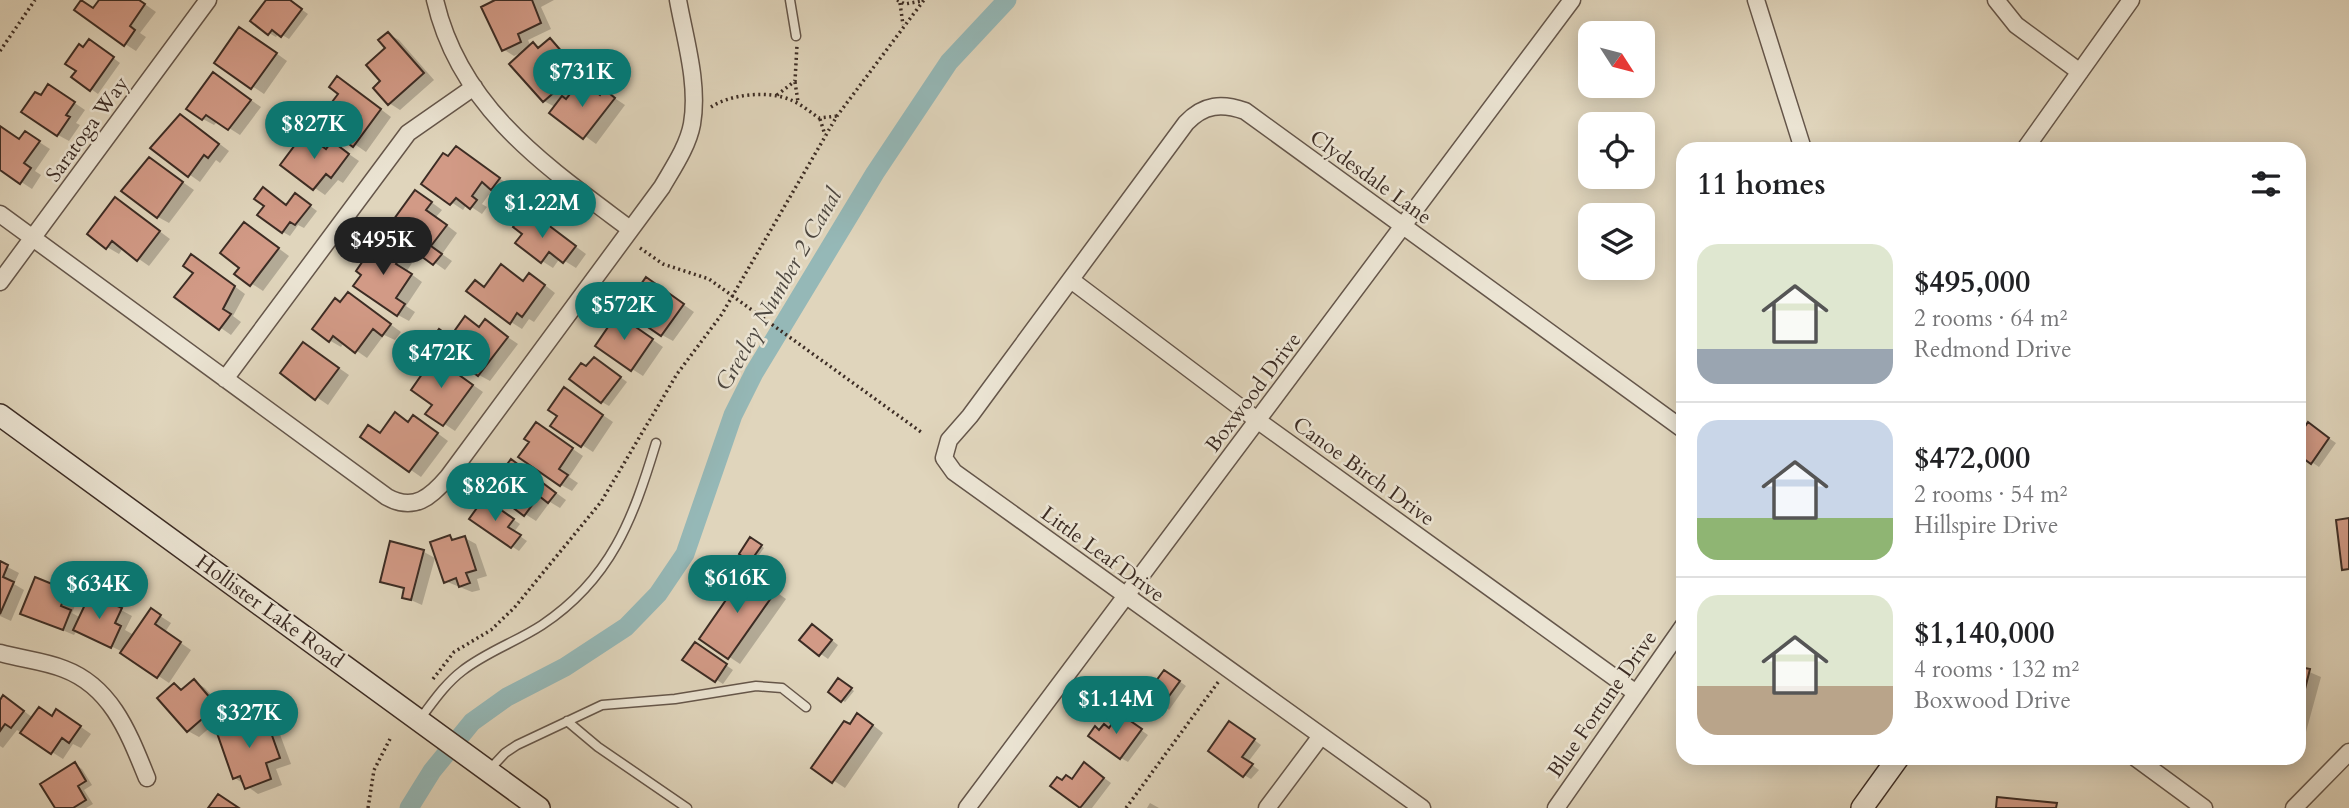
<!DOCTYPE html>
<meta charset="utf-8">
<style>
:root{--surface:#fff;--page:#f6f6f6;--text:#202124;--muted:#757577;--line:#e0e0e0;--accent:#0f766e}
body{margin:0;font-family:Cardo,serif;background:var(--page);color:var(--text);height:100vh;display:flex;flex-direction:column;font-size:26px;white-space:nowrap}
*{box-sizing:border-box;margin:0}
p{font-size:23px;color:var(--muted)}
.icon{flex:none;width:38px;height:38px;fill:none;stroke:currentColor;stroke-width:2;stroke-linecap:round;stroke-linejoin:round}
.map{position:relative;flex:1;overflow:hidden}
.panel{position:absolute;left:1676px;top:142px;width:630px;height:623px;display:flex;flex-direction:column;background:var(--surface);border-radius:21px;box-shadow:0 4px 18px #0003}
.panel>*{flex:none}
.needle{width:46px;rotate:126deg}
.tools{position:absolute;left:1578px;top:21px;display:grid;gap:14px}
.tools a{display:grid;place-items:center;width:77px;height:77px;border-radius:14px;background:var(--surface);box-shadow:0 4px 18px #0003;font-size:35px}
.price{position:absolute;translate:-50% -60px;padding:0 16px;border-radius:24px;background:var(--accent);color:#fff;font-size:23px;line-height:46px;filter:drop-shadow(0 2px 4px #0008)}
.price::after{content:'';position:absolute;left:50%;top:42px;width:21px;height:16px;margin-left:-10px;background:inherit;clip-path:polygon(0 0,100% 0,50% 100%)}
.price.on{background:#222;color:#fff}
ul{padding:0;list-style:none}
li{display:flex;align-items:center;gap:21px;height:175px;padding:0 21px}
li+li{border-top:2px solid var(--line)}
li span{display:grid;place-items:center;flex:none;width:196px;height:140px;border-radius:21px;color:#555}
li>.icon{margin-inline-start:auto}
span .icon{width:84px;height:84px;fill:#fffc;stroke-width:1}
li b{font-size:30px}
h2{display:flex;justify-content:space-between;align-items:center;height:84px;padding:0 21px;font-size:30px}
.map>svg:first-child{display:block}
.shadow{fill:#0003}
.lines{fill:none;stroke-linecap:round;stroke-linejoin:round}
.canal{stroke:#95b8b7;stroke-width:19}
.building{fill:#d29a86;stroke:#3c2c24;stroke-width:2}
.lane-casing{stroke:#65564a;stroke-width:11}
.street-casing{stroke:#65564a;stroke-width:19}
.secondary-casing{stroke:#3c2c24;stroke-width:24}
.path{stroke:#3c2c24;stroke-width:3.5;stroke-dasharray:2 3.5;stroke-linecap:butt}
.lane{stroke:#ebe4d3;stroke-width:8}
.street{stroke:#ebe4d3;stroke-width:16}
.secondary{stroke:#ebe4d3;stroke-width:21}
.labels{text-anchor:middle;stroke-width:5;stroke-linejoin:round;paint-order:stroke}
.street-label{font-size:21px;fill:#3c2c24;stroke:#ebe4d3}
.water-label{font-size:23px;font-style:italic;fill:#4e4841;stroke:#ebe4d3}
</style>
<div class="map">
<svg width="2349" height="808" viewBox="0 0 2349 808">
<rect width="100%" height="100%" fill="#e0d5bc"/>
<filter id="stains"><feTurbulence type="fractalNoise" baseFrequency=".00286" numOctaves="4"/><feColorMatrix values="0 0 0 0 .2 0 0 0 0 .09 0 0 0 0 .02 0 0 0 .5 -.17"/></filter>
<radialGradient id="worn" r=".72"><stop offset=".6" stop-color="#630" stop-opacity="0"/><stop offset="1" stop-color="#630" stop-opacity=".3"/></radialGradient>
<path class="shadow" d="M101 0H139L156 12 140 33 146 37 136 51 125 44 94 9Z
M268 0H288L308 14 289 39 279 33 276 37 269 33Z
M490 0H554L541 7 551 29 528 40 531 47 534 45 541 49 550 40 572 59 578 54 589 61 598 70 583 83 601 96 604 91 625 105 596 144 552 112 555 107 544 101 525 51 514 56 503 49 494 2Z
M388 34 399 40 434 80 400 110 389 103 383 82Z
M251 35 287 61 264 94 216 62Z
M96 45 120 63 98 94 91 89 78 71 83 49Z
M213 74 261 107 240 135 218 121 214 125 203 119Z
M349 85 391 117 366 152 340 134 345 127 340 94Z
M60 93 85 110 76 123 80 125 69 141 58 135 41 97Z
M192 123 229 151 220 163 216 160 200 182 152 148 167 129 170 131Z
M0 130 21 141 36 140 50 149 35 171 41 175 32 189 0 168Z
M305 135 327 150H343L359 161 343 183 338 180 325 195 282 165Z
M468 155 510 186 504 194 493 189 482 204 487 207 482 214 467 204 463 210 423 183 449 158Z
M150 159 194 190 169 223 158 217Z
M116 199 170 239 149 266 123 248 119 254 107 247Z
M427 199 442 210 436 217 457 233 442 254 452 261 445 270 388 229Z
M302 200 317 211 304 228 298 225 290 236 283 232 266 205 287 206Z
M536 217 586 254 576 268 560 258 553 268 542 261 531 223Z
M255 231 289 256 263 291 237 274Z
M390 248 412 263 407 271 422 282 406 306 415 312 409 321 398 315Z
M203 263 245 294 233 316 241 322 231 335 177 297Z
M513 273 525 282H541L555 293 534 322 529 319 522 329 511 322 485 288Z
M657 286 694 312 673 341 662 335Z
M349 294 401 332 395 340 384 335 367 358 344 342 341 347 329 340 341 304Z
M466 318 481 328 486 322 518 344 490 381 479 375 451 338Z
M629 323 663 347 643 376 632 369Z
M304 344 349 375 328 405 282 373Z
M601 363 627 382 609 406 602 402 587 368Z
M446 366 483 392 455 431 428 413 434 404Z
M575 396 613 422 593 452 582 445Z
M396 414 410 423 425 424 448 441 421 477 362 436 381 434Z
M2308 424 2336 443 2319 467 2300 454V437Z
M547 431 583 456 569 477 578 483 572 491 561 485Z
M522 468 566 500 560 508 550 502 536 521 525 514Z
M491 504 520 524 514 532 527 541 519 551 471 519Z
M450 537 457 541 465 538 476 544 487 576 477 579 480 590 472 592 445 581Z
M751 539 764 548 754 562 741 554Z
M391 543 424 552 435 558 422 605 404 597 406 590 382 581Z
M0 563 19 573 14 584 24 590 11 621 0 616Z
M758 579 786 599 740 664 701 638Z
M66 591 78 598 72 613 81 618 121 610 132 616 125 630 134 635 151 610 171 623 165 632 191 650 169 683 121 651 77 630 74 635 22 613Z
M819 630 838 645 828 659 801 640Z
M702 648 733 670 723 684 685 659Z
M2300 668 2321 677 2306 732 2300 730Z
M1172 676 1186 686 1169 710 1146 686 1148 684 1154 687Z
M839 680 854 691 845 702 830 692Z
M194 681 205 688 227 713 199 737 188 731 174 685 184 690Z
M0 702 15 704 33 718H68L91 734 81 748 73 744 63 759 17 730 3 748 0 746Z
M264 714 275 721 291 764 276 769 282 785 258 794 235 778Z
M1127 720 1148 735 1128 762 1121 758 1100 731Z
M869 722 883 733 845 788 813 767 850 726Z
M1237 727 1261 745 1248 762 1259 770 1251 779 1244 775Z
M75 764 82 769 92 785 84 790 93 804 86 808H57Z
M1092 769 1111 783 1092 808H1083L1053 786 1073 780Z
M1150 803 1159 808H1147Z"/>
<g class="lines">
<path class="canal" d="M409 808 432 771 472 722 507 697 565 667 626 627 658 594 685 554 733 415 754 373 875 173 949 62 1007 0"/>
</g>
<path class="building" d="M81 0 93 8 99 0H139L145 4 130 26 135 30 124 46 74 10Z
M266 0H290L302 9 281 37 272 30 268 35 250 21Z
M495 0H532L541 23 518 34 521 42 502 51 481 7Z
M239 27 277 53 251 89 214 63Z
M388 32 424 73 388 105 373 88 380 81 366 65 385 48 378 40Z
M550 38 569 60 578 52 588 63 543 102 509 64 533 42 538 48Z
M89 39 114 57 90 91 71 77 76 71 65 64 79 44 83 47Z
M213 72 251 100 228 130 206 115 202 120 186 109Z
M337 76 381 109 353 147 337 135 342 128 323 114 338 94 329 87Z
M581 80 600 95 604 89 615 98 583 139 549 113 562 96 566 99Z
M48 84 75 102 66 115 70 117 57 136 21 112 35 92 41 95Z
M180 114 219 144 208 158 204 155 188 177 150 148Z
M0 126 19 139 25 131 40 141 24 163 31 168 20 184 0 170Z
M304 133 326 149 332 141 349 154 331 178 326 174 313 190 280 165Z
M456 146 500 178 491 190 482 182 472 196 477 200 470 209 456 198 450 205 421 184 443 153 448 156Z
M149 157 183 182 157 218 121 191Z
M263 187 286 205 295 193 311 205 295 225 290 222 282 233 257 215 264 206 254 199Z
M415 190 432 202 426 210 447 225 431 246 442 254 433 265 386 230Z
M115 197 160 231 137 261 112 241 106 249 87 234Z
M535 215 576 246 563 263 549 252 541 263 515 243 522 234 513 227 521 216 529 222Z
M244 222 279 248 250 286 234 274 239 268 220 253Z
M378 239 402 255 396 264 412 274 396 298 405 304 397 316 353 286 361 275 356 271Z
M191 254 235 286 223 309 231 314 219 330 174 297 193 273 183 266Z
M501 264 523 281 529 273 545 285 522 317 517 313 510 324 466 291 475 280 484 287Z
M646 277 684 304 661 336 623 310Z
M348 292 391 324 382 336 373 329 355 353 333 336 329 342 312 329 335 298 340 302Z
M617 314 653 339 631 371 595 346Z
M465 316 479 327 485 319 508 337 478 376 431 340 439 329 450 337Z
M303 342 339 368 315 400 280 373Z
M434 357 473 385 443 426 425 414 432 405 411 390Z
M594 357 621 377 601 403 569 379 581 363 586 366Z
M564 387 603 415 581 447 550 426 557 416 548 410Z
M395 412 408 422 413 415 438 433 409 472 360 437 368 425 380 433Z
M536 422 573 448 559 469 568 475 560 486 518 457 529 442 524 439Z
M2308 422 2329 438 2311 464 2300 456V434Z
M511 459 556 493 548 503 539 496 524 516 488 489Z
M484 498 514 519 508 527 521 535 511 548 469 519Z
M2349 518V569L2342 570 2336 520Z
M450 535 452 540 465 536 476 570 466 573 470 583 459 587 456 578 444 583 430 542Z
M750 537 762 545 750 562 739 554Z
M390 541 424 550 411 600 402 598 404 588 380 582Z
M0 561 8 565 3 577 14 582 0 614Z
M746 571 776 591 728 659 699 639Z
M35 577 67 590 61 606 71 610 63 630 20 614Z
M90 594 122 608 115 623 121 626 111 648 73 630Z
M151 608 161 615 155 624 181 642 157 678 120 653Z
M812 624 832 640 819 656 799 640Z
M695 642 727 664 715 682 682 660Z
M2300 667 2310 669 2300 709Z
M1164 670 1180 681 1161 707 1137 690 1142 682 1153 685Z
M838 678 852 688 841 702 828 692Z
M194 679 217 706 187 732 157 698 174 683 181 690Z
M3 695 24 711 11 728 5 724 0 731V700Z
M39 707 52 716 56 709 81 726 69 743 62 738 51 754 20 733Z
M264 713 280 758 266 763 271 779 245 789 240 776 233 779 216 730Z
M857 713 873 725 832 783 811 768 844 721 850 724Z
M1119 713 1142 729 1120 759 1088 736 1095 726 1099 730 1104 724 1109 728Z
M1229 721 1255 739 1242 757 1253 764 1243 777 1208 751Z
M75 762 86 781 78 786 86 800 73 808H55L40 784Z
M1084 762 1104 778 1080 808 1050 786 1057 777 1062 780 1066 775 1072 779Z
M218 794 239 808H208Z
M1997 797 2057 803 2056 808H1996Z"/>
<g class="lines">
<defs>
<path id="lane" d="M790 0 796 36
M420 719C433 702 445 684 462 671 486 652 516 642 542 625 611 579 633 519 656 443
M567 721 598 747 687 808
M489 770 505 753 517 745 602 705 675 699 756 686 782 688 806 707"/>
<path id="street" d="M435 0C460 109 547 167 630 229
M1756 0 1803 149
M1996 0 2016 25 2080 72
M2025 149 2131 0
M0 214 387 497C414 512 431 497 448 477L662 187C673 168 688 146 692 124 699 84 685 39 678 0
M1071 280 1257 420 1636 693
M0 282 208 0
M225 379 408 133 474 87
M0 653C21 659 44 661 64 669 112 687 129 734 147 778
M2136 758 2204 808
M967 808 1572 0
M1267 808 1321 736
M1422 808 954 472 944 458 949 440 970 416 1186 123C1204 104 1222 103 1245 111L1684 430
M1556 808 1684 625
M2294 808 2349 752"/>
<path id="secondary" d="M0 415 539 808
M1862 808 1898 758"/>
</defs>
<use href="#lane" class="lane-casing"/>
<use href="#street" class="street-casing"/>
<use href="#secondary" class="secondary-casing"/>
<path class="path" d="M897 0 905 4 922 1
M900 3 903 25
M0 51 35 0
M795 82 798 102
M777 95 795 81 797 45
M711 107C731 94 768 90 791 100 801 104 810 112 819 118L837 116
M820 119 825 135
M640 248 663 264 709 279 921 432
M433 679 454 652 491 630 514 608 601 502 677 374 722 314 837 116 924 0
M368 808 374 770 390 739
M1126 808 1219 681"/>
<use href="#lane" class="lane"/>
<use href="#street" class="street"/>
<use href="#secondary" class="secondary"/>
</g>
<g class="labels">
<g class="street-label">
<text transform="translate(87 129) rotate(-54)" y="7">Saratoga Way</text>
<text transform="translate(1371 177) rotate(36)" y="7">Clydesdale Lane</text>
<text transform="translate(1253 392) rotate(-53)" y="7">Boxwood Drive</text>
<text transform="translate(1364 471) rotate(36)" y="7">Canoe Birch Drive</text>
<text transform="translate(1103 554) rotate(36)" y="7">Little Leaf Drive</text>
<text transform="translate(270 611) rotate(36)" y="7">Hollister Lake Road</text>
<text transform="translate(1602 704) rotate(-55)" y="7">Blue Fortune Drive</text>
</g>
<g class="water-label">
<text transform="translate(778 289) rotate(-60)" y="8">Greeley Number 2 Canal</text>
</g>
</g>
<rect width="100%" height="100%" filter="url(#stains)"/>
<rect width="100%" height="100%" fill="url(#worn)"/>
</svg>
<div class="tools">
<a><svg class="needle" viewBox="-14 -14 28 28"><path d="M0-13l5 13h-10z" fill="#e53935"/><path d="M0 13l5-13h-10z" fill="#757577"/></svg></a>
<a><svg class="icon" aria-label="locate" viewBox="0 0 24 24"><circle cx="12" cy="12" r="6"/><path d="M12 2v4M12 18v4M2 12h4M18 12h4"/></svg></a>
<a><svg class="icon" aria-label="layers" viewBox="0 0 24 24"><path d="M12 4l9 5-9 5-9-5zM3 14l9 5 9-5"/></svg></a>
</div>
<b class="price" style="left:582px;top:109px">$731K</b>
<b class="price" style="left:314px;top:161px">$827K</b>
<b class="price" style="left:542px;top:240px">$1.22M</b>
<b class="price on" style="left:383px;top:277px">$495K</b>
<b class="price" style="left:624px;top:342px">$572K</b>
<b class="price" style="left:441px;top:390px">$472K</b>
<b class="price" style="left:495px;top:523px">$826K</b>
<b class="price" style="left:737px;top:615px">$616K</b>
<b class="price" style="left:99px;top:621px">$634K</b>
<b class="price" style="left:1116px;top:736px">$1.14M</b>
<b class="price" style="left:249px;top:750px">$327K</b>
<section class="panel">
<h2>11 homes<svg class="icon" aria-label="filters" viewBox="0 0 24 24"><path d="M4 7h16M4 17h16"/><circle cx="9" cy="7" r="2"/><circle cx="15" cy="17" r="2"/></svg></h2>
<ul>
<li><span style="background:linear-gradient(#dfe7d0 75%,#9aa5b1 0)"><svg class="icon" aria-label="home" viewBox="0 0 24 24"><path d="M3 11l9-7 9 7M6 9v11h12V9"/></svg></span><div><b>$495,000</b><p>2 rooms · 64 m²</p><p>Redmond Drive</p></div></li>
<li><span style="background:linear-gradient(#c9d6e8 70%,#8fb573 0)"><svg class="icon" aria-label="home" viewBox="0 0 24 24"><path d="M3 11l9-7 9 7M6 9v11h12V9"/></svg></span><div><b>$472,000</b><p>2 rooms · 54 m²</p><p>Hillspire Drive</p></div></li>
<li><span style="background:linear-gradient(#dfe7d0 65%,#b9a48a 0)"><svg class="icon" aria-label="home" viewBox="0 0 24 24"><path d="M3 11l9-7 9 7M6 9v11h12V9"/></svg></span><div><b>$1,140,000</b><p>4 rooms · 132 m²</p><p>Boxwood Drive</p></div></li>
</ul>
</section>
</div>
